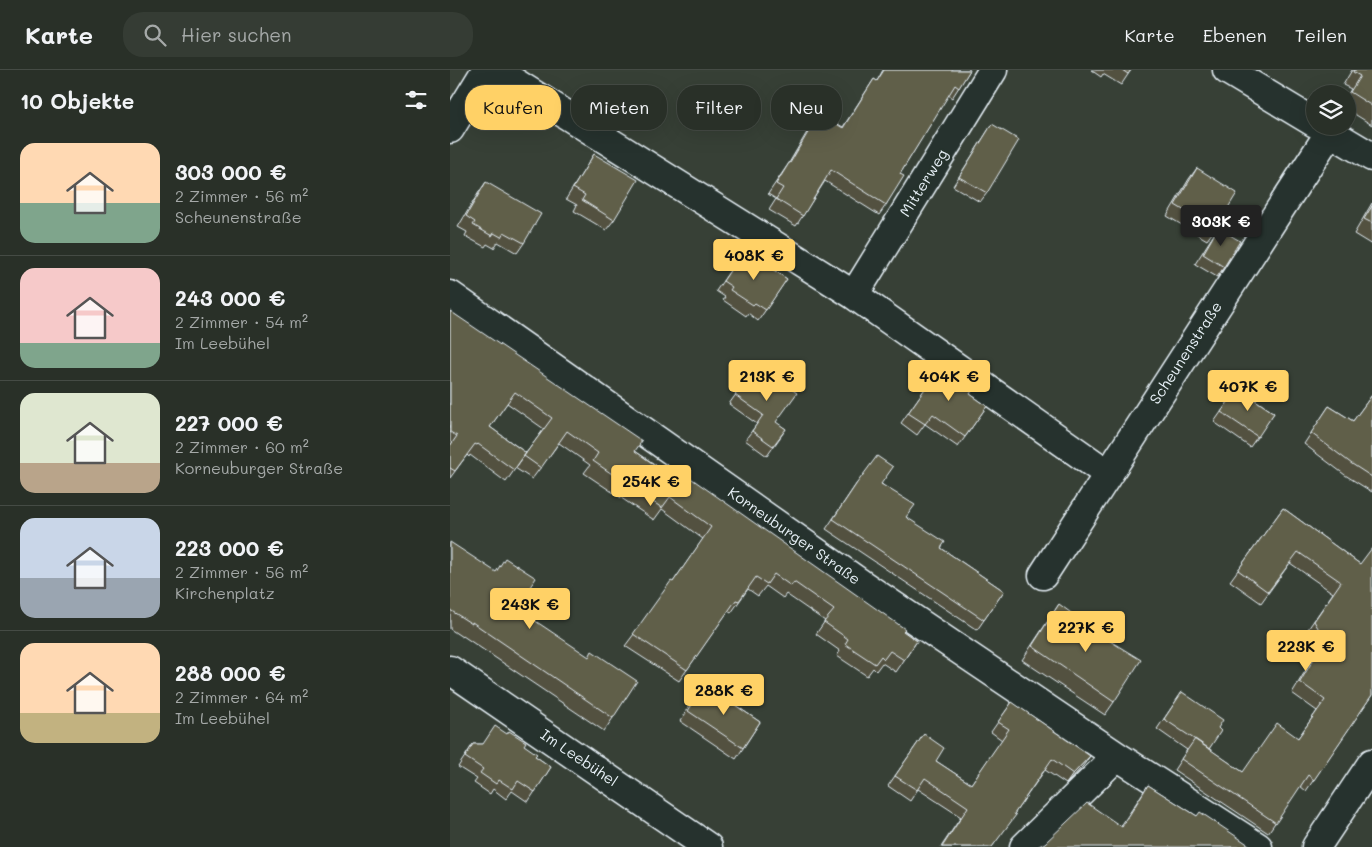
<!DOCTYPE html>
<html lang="de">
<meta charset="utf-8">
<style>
:root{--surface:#293028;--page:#353c34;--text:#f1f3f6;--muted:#a5a9a8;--line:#454b45;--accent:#ffd166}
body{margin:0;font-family:Mali,sans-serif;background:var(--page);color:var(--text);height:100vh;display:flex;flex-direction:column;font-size:19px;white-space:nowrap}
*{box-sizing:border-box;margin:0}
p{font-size:16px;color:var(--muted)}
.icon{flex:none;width:28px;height:28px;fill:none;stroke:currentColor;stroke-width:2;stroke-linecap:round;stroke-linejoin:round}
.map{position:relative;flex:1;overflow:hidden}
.side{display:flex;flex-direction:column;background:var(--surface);width:450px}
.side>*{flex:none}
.top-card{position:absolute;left:15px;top:15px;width:475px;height:45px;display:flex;gap:10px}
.controls{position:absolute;left:856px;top:15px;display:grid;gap:10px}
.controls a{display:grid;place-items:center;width:50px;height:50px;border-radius:50%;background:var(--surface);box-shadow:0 5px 20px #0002,0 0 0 1px var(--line);font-size:25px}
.price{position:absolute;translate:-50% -42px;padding:0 11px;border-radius:5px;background:var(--accent);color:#111;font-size:16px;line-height:32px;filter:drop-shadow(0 1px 2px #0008)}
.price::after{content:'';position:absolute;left:50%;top:30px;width:15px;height:11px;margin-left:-8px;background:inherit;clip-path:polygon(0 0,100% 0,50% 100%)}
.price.on{background:#222;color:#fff}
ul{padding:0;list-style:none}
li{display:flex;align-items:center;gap:15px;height:125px;padding:0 20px}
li+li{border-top:1px solid var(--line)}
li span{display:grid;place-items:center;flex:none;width:140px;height:100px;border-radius:15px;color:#555}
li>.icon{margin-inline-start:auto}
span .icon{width:60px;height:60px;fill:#fffc;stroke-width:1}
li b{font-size:21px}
h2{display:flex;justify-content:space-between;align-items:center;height:60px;padding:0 20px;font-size:21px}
.chip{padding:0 18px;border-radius:20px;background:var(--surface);box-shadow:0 5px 20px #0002,0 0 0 1px var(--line);font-size:18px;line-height:45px}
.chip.on{background:var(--accent);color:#111}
header{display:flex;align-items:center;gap:30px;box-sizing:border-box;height:70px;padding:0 25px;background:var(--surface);border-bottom:1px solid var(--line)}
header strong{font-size:24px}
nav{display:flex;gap:28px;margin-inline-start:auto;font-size:18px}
.search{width:350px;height:45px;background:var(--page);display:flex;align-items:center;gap:12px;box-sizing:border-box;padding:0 18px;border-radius:20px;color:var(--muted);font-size:19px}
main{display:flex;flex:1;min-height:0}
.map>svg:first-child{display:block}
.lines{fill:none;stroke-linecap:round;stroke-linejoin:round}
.minor-casing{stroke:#e8f1f8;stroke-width:31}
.minor{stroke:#26332d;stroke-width:28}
.wall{fill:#535140;stroke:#e8f1f8}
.shaded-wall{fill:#434234;stroke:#e8f1f8}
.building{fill:#605e4a;stroke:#e8f1f8}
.labels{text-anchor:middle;stroke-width:4.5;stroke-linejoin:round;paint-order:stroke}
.street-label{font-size:15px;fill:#e8f1f8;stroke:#26332d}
</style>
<header>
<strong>Karte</strong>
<div class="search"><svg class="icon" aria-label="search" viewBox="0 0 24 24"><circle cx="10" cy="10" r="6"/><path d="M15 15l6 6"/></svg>Hier suchen</div>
<nav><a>Karte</a><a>Ebenen</a><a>Teilen</a></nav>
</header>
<main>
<section class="side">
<h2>10 Objekte<svg class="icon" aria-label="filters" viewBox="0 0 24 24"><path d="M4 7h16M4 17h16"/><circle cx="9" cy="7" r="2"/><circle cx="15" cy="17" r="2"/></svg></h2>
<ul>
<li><span style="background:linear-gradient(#ffd9b3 60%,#7fa58c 0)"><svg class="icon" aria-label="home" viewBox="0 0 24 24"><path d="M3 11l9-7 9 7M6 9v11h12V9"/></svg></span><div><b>303 000 €</b><p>2 Zimmer · 56 m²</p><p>Scheunenstraße</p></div></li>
<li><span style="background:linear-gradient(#f6c9c9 75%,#7fa58c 0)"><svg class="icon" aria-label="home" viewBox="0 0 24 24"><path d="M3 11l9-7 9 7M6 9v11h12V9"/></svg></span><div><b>243 000 €</b><p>2 Zimmer · 54 m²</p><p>Im Leebühel</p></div></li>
<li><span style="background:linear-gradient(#dfe7d0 70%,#b9a48a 0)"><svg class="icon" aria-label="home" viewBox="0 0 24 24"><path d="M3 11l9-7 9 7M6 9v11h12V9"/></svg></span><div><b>227 000 €</b><p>2 Zimmer · 60 m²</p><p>Korneuburger Straße</p></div></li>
<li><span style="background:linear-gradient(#c9d6e8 60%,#9aa5b1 0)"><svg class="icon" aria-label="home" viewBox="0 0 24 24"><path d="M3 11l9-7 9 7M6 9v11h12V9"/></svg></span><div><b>223 000 €</b><p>2 Zimmer · 56 m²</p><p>Kirchenplatz</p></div></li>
<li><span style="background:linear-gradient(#ffd9b3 70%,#c2b280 0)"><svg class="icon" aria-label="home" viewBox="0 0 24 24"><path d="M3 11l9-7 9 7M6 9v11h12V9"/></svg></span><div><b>288 000 €</b><p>2 Zimmer · 64 m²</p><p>Im Leebühel</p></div></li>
</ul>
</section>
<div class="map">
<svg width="922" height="777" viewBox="0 0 922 777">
<rect width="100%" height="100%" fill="#374036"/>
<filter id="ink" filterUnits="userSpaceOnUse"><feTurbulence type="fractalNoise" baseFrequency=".02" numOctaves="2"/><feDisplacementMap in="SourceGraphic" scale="10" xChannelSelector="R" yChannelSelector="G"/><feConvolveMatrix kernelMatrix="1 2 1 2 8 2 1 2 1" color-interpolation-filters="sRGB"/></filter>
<g filter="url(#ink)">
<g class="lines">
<defs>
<path id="minor" d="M45 0 404 225 658 404
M777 0 865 53
M870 56 922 87
M0 59 36 0
M0 225 413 515 667 686 808 777
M404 225 543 0
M593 505 880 62
M0 600 258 777
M574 777 667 686
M866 777 922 693"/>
</defs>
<use href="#minor" class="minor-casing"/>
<use href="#minor" class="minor"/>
</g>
<path class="wall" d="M433 0H520L502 28 498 25 450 104 436 135 429 145 375 111 346 156 319 140 326 129 318 124 339 93 356 64 363 54 370 58 377 48 393 57 424 9 427 11Z
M641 0H681L671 15 653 4 651 7Z
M902 0H922V55L898 40V24L901 19 893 15Z
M542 54 537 123 530 132 503 116Z
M144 84 164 150 156 160 124 141 127 135 116 129Z
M747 98 765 159 757 170 717 146 739 109Z
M36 112 74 173 67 183 48 172 44 178 37 174 35 177 15 166 17 162 8 157 29 122Z
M922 133V175L904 164Z
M768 158 774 197 767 207 745 194Z
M294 180 337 209 308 251 298 243 296 246 273 230 275 227 266 221Z
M0 241 185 381 467 571 446 602 432 593 426 601 423 598 417 606 387 586 390 581 366 564 375 551 336 524 333 528 316 516 308 526 298 519 281 543 278 541 229 611 175 576 223 512 253 469 212 439 204 450 134 403 140 395 109 373 82 409 65 398 94 359 57 333 40 357 76 383 56 412 20 385 19 387 17 385 0 408Z
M493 293 520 324 537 336 508 377 475 354 467 365 451 353Z
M307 295 326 353 336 359 317 386 295 370 307 354 279 334Z
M788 318 824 343 800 377 764 352Z
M922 325V422L895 405 854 374 879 336 903 351Z
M407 413 432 414 456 447 491 478 554 521 527 560 376 459Z
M833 438 910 494 922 625 856 721 850 716 818 763 724 700 737 680 707 659 732 622 768 658 759 679 793 702 848 668 867 641 842 623 868 580 856 562 883 523 840 493 811 533 780 511Z
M0 473 66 538 163 648 154 661 13 566 12 567 0 559Z
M609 534 664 632 655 645 572 590Z
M254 614 310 652 286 689 230 651 236 643 235 642Z
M562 632 633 696 616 714 595 700 564 744 542 777H491L511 747 468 719 460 731 438 716 474 664 486 691 521 714 552 670 541 662Z
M23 674 74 675 85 686 101 697 78 732 62 721 56 729 43 719 40 724 24 713 27 709 8 697Z
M698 715 747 746 802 777 671 756Z"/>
<path class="shaded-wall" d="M640 686 633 696 616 714 623 704Z"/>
<path class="building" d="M434 0H520L509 18 505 15 450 104 454 106 436 135 381 100 353 146 326 129 333 118 326 114 339 93H340L363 54 371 58 377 48 393 58 424 9 427 11Z
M672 0H681L678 4Z
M904 0H922V36L900 22 910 6 903 2Z
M542 54 569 70 537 123 509 107Z
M144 84 188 110 164 150 132 130 135 125 123 118Z
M747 98 787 123 765 159 725 135Z
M36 112 91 144 74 173 54 162 51 167 44 163 42 166 23 155 25 152 16 146Z
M922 136V153L914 149Z
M768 158 790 171 774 197 753 184Z
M294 180 337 209 316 240 305 233 303 235 280 220 282 217 273 211Z
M0 241 192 371 185 381 219 405 225 397 455 559 453 561 467 571 454 590 440 581 434 589 431 586 425 594 395 574 398 569 374 552 384 540 344 512 341 516 324 504 317 514 306 507 289 531 286 530 237 600 183 564 221 511 223 512 261 457 220 427 212 438 143 391 148 383 117 361 91 398 74 386 102 348 65 322 40 357 76 383 64 400 28 374 27 375 25 374 5 401 0 398V376L7 366 0 362Z
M493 293 525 316 520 324 537 336 515 367 483 344 475 354 458 343Z
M307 295 347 323 326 352 336 359 323 376 302 361 313 345 285 325Z
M788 318 824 343 808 367 771 342Z
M922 325V407L902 394 861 363 879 336 903 351Z
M427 386 443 397 431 414 465 435 456 447 495 472 491 478 554 521 534 550 383 449 407 413Z
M833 438 910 494 922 478V625L864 710 858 705 826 753 731 689 745 669 793 702 827 653 848 668 875 630 850 612 875 570 864 551 891 512 848 482 818 522 788 500Z
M0 472 46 502 55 488 86 508 66 538 139 587 142 581 187 611 163 648 22 552V554L0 540Z
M609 534 655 568 691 590 664 632 582 576Z
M254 614 310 652 293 678 238 641 243 633 242 632Z
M732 622 773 650 768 658 771 661 759 679 714 649Z
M562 632 640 686 623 704 602 689 564 744 566 745 542 777H492L518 737 475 708 467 720 445 706 474 664 494 678 486 691 521 714 559 659 548 652Z
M45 656 57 664 59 661 76 672 74 675 87 684 85 686 101 697 85 722 68 711 63 719 49 710 46 714 30 703 33 699 15 687 23 674H33Z
M698 715 747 746 750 742 802 777H587L595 773 637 733 672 757Z"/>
</g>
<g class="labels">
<g class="street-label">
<text transform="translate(474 113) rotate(-58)" y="5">Mitterweg</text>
<text transform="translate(736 283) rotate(-57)" y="5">Scheunenstraße</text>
<text transform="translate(344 466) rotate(35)" y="5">Korneuburger Straße</text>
<text transform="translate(129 688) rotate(34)" y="5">Im Leebühel</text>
</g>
</g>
</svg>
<div class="controls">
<a><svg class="icon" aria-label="layers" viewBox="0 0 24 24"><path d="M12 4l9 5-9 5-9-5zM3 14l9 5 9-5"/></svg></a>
</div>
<b class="price on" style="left:771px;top:177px">303K €</b>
<b class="price" style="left:304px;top:211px">408K €</b>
<b class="price" style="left:317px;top:332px">213K €</b>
<b class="price" style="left:499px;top:332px">404K €</b>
<b class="price" style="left:798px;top:342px">407K €</b>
<b class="price" style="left:201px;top:437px">254K €</b>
<b class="price" style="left:80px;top:560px">243K €</b>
<b class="price" style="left:636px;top:583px">227K €</b>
<b class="price" style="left:856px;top:602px">223K €</b>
<b class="price" style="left:274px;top:646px">288K €</b>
<div class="top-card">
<a class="chip on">Kaufen</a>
<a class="chip">Mieten</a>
<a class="chip">Filter</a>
<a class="chip">Neu</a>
</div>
</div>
</main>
